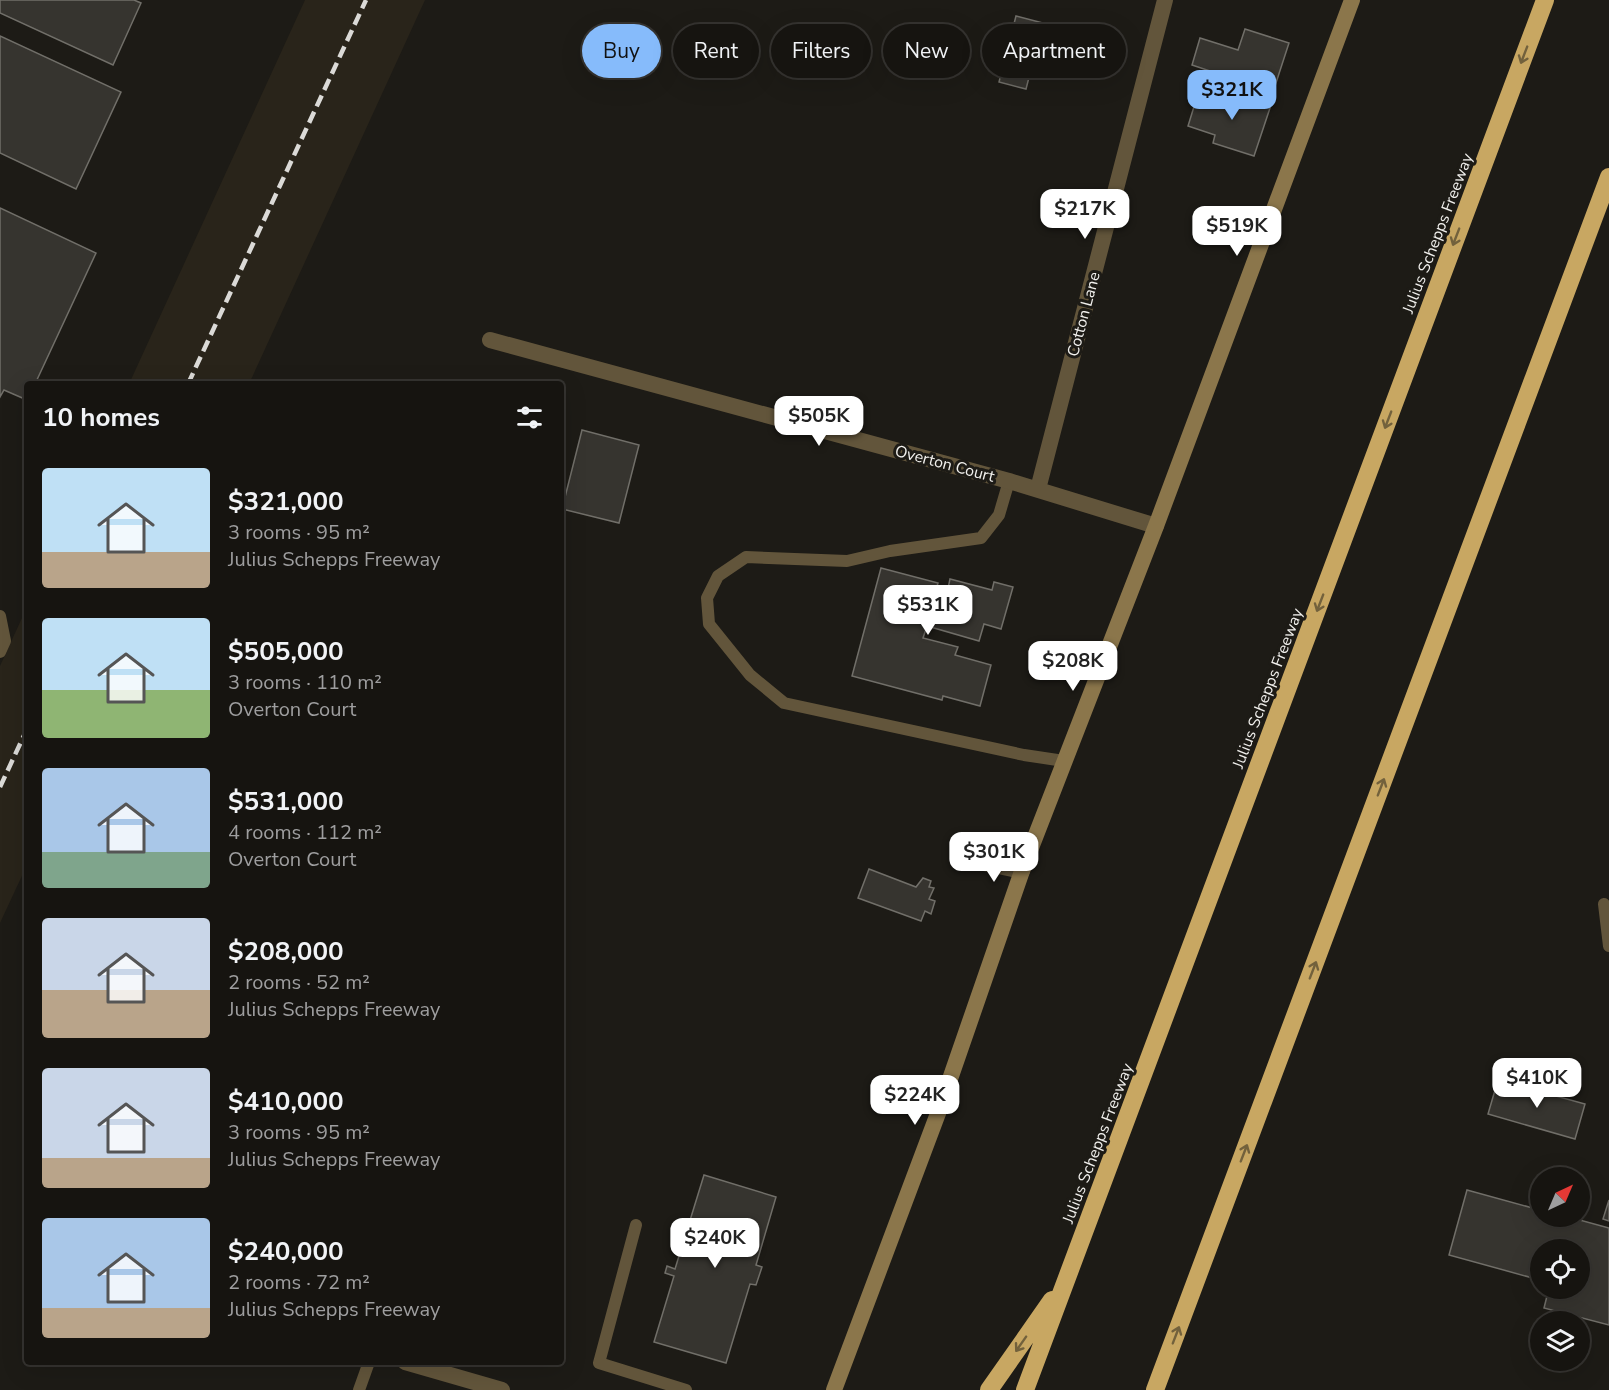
<!DOCTYPE html>
<meta charset="utf-8">
<style>
:root{--surface:#161410;--page:#1f1d19;--text:#f1f3f6;--muted:#9e9e9f;--line:#353330;--accent:#86bbfb}
body{margin:0;font-family:"Nunito Sans",sans-serif;background:var(--page);color:var(--text);height:100vh;display:flex;flex-direction:column;font-size:22px;white-space:nowrap}
*{box-sizing:border-box;margin:0}
p{font-size:20px;color:var(--muted)}
.icon{flex:none;width:33px;height:33px;fill:none;stroke:currentColor;stroke-width:2;stroke-linecap:round;stroke-linejoin:round}
.map{position:relative;flex:1;overflow:hidden}
.drawer{position:absolute;left:24px;top:381px;width:540px;height:984px;display:flex;flex-direction:column;background:var(--surface);border-radius:6px;box-shadow:0 6px 24px #0002,0 0 0 2px var(--line)}
.drawer>*{flex:none}
.guide{position:absolute;left:582px;top:24px;width:570px;height:54px;display:flex;gap:12px}
.needle{width:39px;rotate:44deg}
.controls{position:absolute;left:1530px;top:1167px;display:grid;gap:12px}
.controls a{display:grid;place-items:center;width:60px;height:60px;border-radius:50%;background:var(--surface);box-shadow:0 6px 24px #0002,0 0 0 2px var(--line);font-size:30px}
.price{position:absolute;translate:-50% -51px;padding:0 14px;border-radius:12px;background:#fff;color:#222;font-size:20px;line-height:39px;filter:drop-shadow(0 2px 3px #0008)}
.price::after{content:'';position:absolute;left:50%;top:36px;width:18px;height:14px;margin-left:-9px;background:inherit;clip-path:polygon(0 0,100% 0,50% 100%)}
.price.current{background:var(--accent);color:#111}
ul{padding:0;list-style:none}
li{display:flex;align-items:center;gap:18px;height:150px;padding:0 18px}
li span{display:grid;place-items:center;flex:none;width:168px;height:120px;border-radius:6px;color:#555}
li>.icon{margin-inline-start:auto}
span .icon{width:72px;height:72px;fill:#fffc;stroke-width:1}
li b{font-size:26px}
h2{display:flex;justify-content:space-between;align-items:center;height:72px;padding:0 18px;font-size:26px}
.tag{padding:0 21px;border-radius:27px;background:var(--surface);box-shadow:0 6px 24px #0002,0 0 0 2px var(--line);font-size:21px;line-height:54px}
.tag.current{background:var(--accent);color:#111}
.map>svg:first-child{display:block}
.built{fill:#29241a}
.building{fill:#36342f;stroke:#716f69;stroke-width:1.5}
.lines{fill:none;stroke-linecap:round;stroke-linejoin:round}
.service{stroke:#62553b;stroke-width:12}
.minor{stroke:#62553b;stroke-width:16}
.secondary{stroke:#8b764b;stroke-width:16}
.motorway{stroke:#c8a762;stroke-width:18}
.rail{stroke:#dbdad7;stroke-width:4.5;stroke-dasharray:12 6;stroke-linecap:butt}
.oneway{stroke:#72613c}
.labels{text-anchor:middle;stroke-width:6;stroke-linejoin:round;paint-order:stroke}
.street-label{font-size:16px;fill:#f1f0ed;stroke:#1d1b16}
</style>
<div class="map">
<svg width="1609" height="1390" viewBox="0 0 1609 1390">
<rect width="100%" height="100%" fill="#1d1b16"/>
<path class="built" d="M305 0H425L249 384H129Z
M27 607V865L0 923V666Z"/>
<path class="building" d="M0 0H134L141 3 113 65 0 13Z
M1016 16 1043 23 1026 89 999 82Z
M1245 29 1289 43 1273 92 1192 65 1200 38 1238 50Z
M0 36 121 92 76 189 0 153Z
M1226 91 1271 105 1254 156 1213 143 1215 135 1188 126 1197 97 1222 104Z
M0 208 96 253 35 384H27V400L4 390 0 397Z
M582 430 639 445 619 523 562 509Z
M881 568 938 583 936 590 947 593 950 579 992 590 994 582 1013 587 1001 629 984 624 979 641 927 626 923 638 958 647 955 655 991 665 980 706 943 696 942 700 852 676Z
M869 869 916 887 923 878 931 881 929 887 934 888 929 899 935 901 931 914 925 911 921 921 858 898Z
M1498 1080 1585 1104 1575 1139 1488 1114Z
M704 1175 776 1197 756 1265 762 1267 756 1285 750 1284 726 1363 654 1342 674 1276 665 1273 667 1266 675 1269Z
M1467 1190 1540 1210V1216H1565L1609 1228V1325L1544 1308 1549 1288H1580V1250H1540V1280L1449 1255Z
M1609 1200V1221L1603 1219Z"/>
<g class="lines">
<path class="service" d="M1009 481 999 515 981 538 890 551 847 561 746 557 718 576 707 598 709 624 750 675 784 703 1024 755 1064 761
M0 616 5 641 0 652
M1604 904 1609 946
M636 1225 599 1363 686 1390
M359 1390 369 1362"/>
<path class="minor" d="M490 340 1009 481 1156 526
M1038 489 1165 0
M974 861 1022 871
M904 1096 940 1108
M405 1362 502 1390"/>
<path class="secondary" d="M834 1390 940 1108 1022 871 1156 526 1352 0"/>
<path class="motorway" d="M989 1390 1052 1300
M1025 1390 1545 0
M1155 1390 1609 177"/>
<path class="rail" d="M188 384 366 0
M0 787 27 729"/>
</g>
<defs><path id="oneway-shaft" d="M-6 0H5M1.5-3L5.5 0L1.5 3" fill="none" stroke-width="1.6" stroke-linecap="round" stroke-linejoin="round" transform="scale(1.5)"/></defs>
<g class="oneway">
<use href="#oneway-shaft" transform="translate(1524 55) rotate(111)"/>
<use href="#oneway-shaft" transform="translate(1456 237) rotate(111)"/>
<use href="#oneway-shaft" transform="translate(1388 420) rotate(111)"/>
<use href="#oneway-shaft" transform="translate(1320 603) rotate(111)"/>
<use href="#oneway-shaft" transform="translate(1381 787) rotate(-69)"/>
<use href="#oneway-shaft" transform="translate(1313 970) rotate(-69)"/>
<use href="#oneway-shaft" transform="translate(1244 1153) rotate(-69)"/>
<use href="#oneway-shaft" transform="translate(1176 1335) rotate(-69)"/>
<use href="#oneway-shaft" transform="translate(1021 1344) rotate(125)"/>
</g>
<g class="labels">
<g class="street-label">
<text transform="translate(1437 233) rotate(-69)" y="6">Julius Schepps Freeway</text>
<text transform="translate(1083 314) rotate(-75)" y="6">Cotton Lane</text>
<text transform="translate(945 463) rotate(15)" y="6">Overton Court</text>
<text transform="translate(1267 688) rotate(-69)" y="6">Julius Schepps Freeway</text>
<text transform="translate(1097 1143) rotate(-69)" y="6">Julius Schepps Freeway</text>
</g>
</g>
</svg>
<div class="controls">
<a><svg class="needle" viewBox="-14 -14 28 28"><path d="M0-13l5 13h-10z" fill="#e53935"/><path d="M0 13l5-13h-10z" fill="#9e9e9f"/></svg></a>
<a><svg class="icon" aria-label="locate" viewBox="0 0 24 24"><circle cx="12" cy="12" r="6"/><path d="M12 2v4M12 18v4M2 12h4M18 12h4"/></svg></a>
<a><svg class="icon" aria-label="layers" viewBox="0 0 24 24"><path d="M12 4l9 5-9 5-9-5zM3 14l9 5 9-5"/></svg></a>
</div>
<b class="price current" style="left:1232px;top:121px">$321K</b>
<b class="price" style="left:1085px;top:240px">$217K</b>
<b class="price" style="left:1237px;top:257px">$519K</b>
<b class="price" style="left:819px;top:447px">$505K</b>
<b class="price" style="left:928px;top:636px">$531K</b>
<b class="price" style="left:1073px;top:692px">$208K</b>
<b class="price" style="left:994px;top:883px">$301K</b>
<b class="price" style="left:1537px;top:1109px">$410K</b>
<b class="price" style="left:915px;top:1126px">$224K</b>
<b class="price" style="left:715px;top:1269px">$240K</b>
<div class="guide">
<a class="tag current">Buy</a>
<a class="tag">Rent</a>
<a class="tag">Filters</a>
<a class="tag">New</a>
<a class="tag">Apartment</a>
</div>
<section class="drawer">
<h2>10 homes<svg class="icon" aria-label="filters" viewBox="0 0 24 24"><path d="M4 7h16M4 17h16"/><circle cx="9" cy="7" r="2"/><circle cx="15" cy="17" r="2"/></svg></h2>
<ul>
<li><span style="background:linear-gradient(#bfe0f5 70%,#b9a48a 0)"><svg class="icon" aria-label="home" viewBox="0 0 24 24"><path d="M3 11l9-7 9 7M6 9v11h12V9"/></svg></span><div><b>$321,000</b><p>3 rooms · 95 m²</p><p>Julius Schepps Freeway</p></div></li>
<li><span style="background:linear-gradient(#bfe0f5 60%,#8fb573 0)"><svg class="icon" aria-label="home" viewBox="0 0 24 24"><path d="M3 11l9-7 9 7M6 9v11h12V9"/></svg></span><div><b>$505,000</b><p>3 rooms · 110 m²</p><p>Overton Court</p></div></li>
<li><span style="background:linear-gradient(#a9c7e8 70%,#7fa58c 0)"><svg class="icon" aria-label="home" viewBox="0 0 24 24"><path d="M3 11l9-7 9 7M6 9v11h12V9"/></svg></span><div><b>$531,000</b><p>4 rooms · 112 m²</p><p>Overton Court</p></div></li>
<li><span style="background:linear-gradient(#c9d6e8 60%,#b9a48a 0)"><svg class="icon" aria-label="home" viewBox="0 0 24 24"><path d="M3 11l9-7 9 7M6 9v11h12V9"/></svg></span><div><b>$208,000</b><p>2 rooms · 52 m²</p><p>Julius Schepps Freeway</p></div></li>
<li><span style="background:linear-gradient(#c9d6e8 75%,#b9a48a 0)"><svg class="icon" aria-label="home" viewBox="0 0 24 24"><path d="M3 11l9-7 9 7M6 9v11h12V9"/></svg></span><div><b>$410,000</b><p>3 rooms · 95 m²</p><p>Julius Schepps Freeway</p></div></li>
<li><span style="background:linear-gradient(#a9c7e8 75%,#b9a48a 0)"><svg class="icon" aria-label="home" viewBox="0 0 24 24"><path d="M3 11l9-7 9 7M6 9v11h12V9"/></svg></span><div><b>$240,000</b><p>2 rooms · 72 m²</p><p>Julius Schepps Freeway</p></div></li>
</ul>
</section>
</div>
